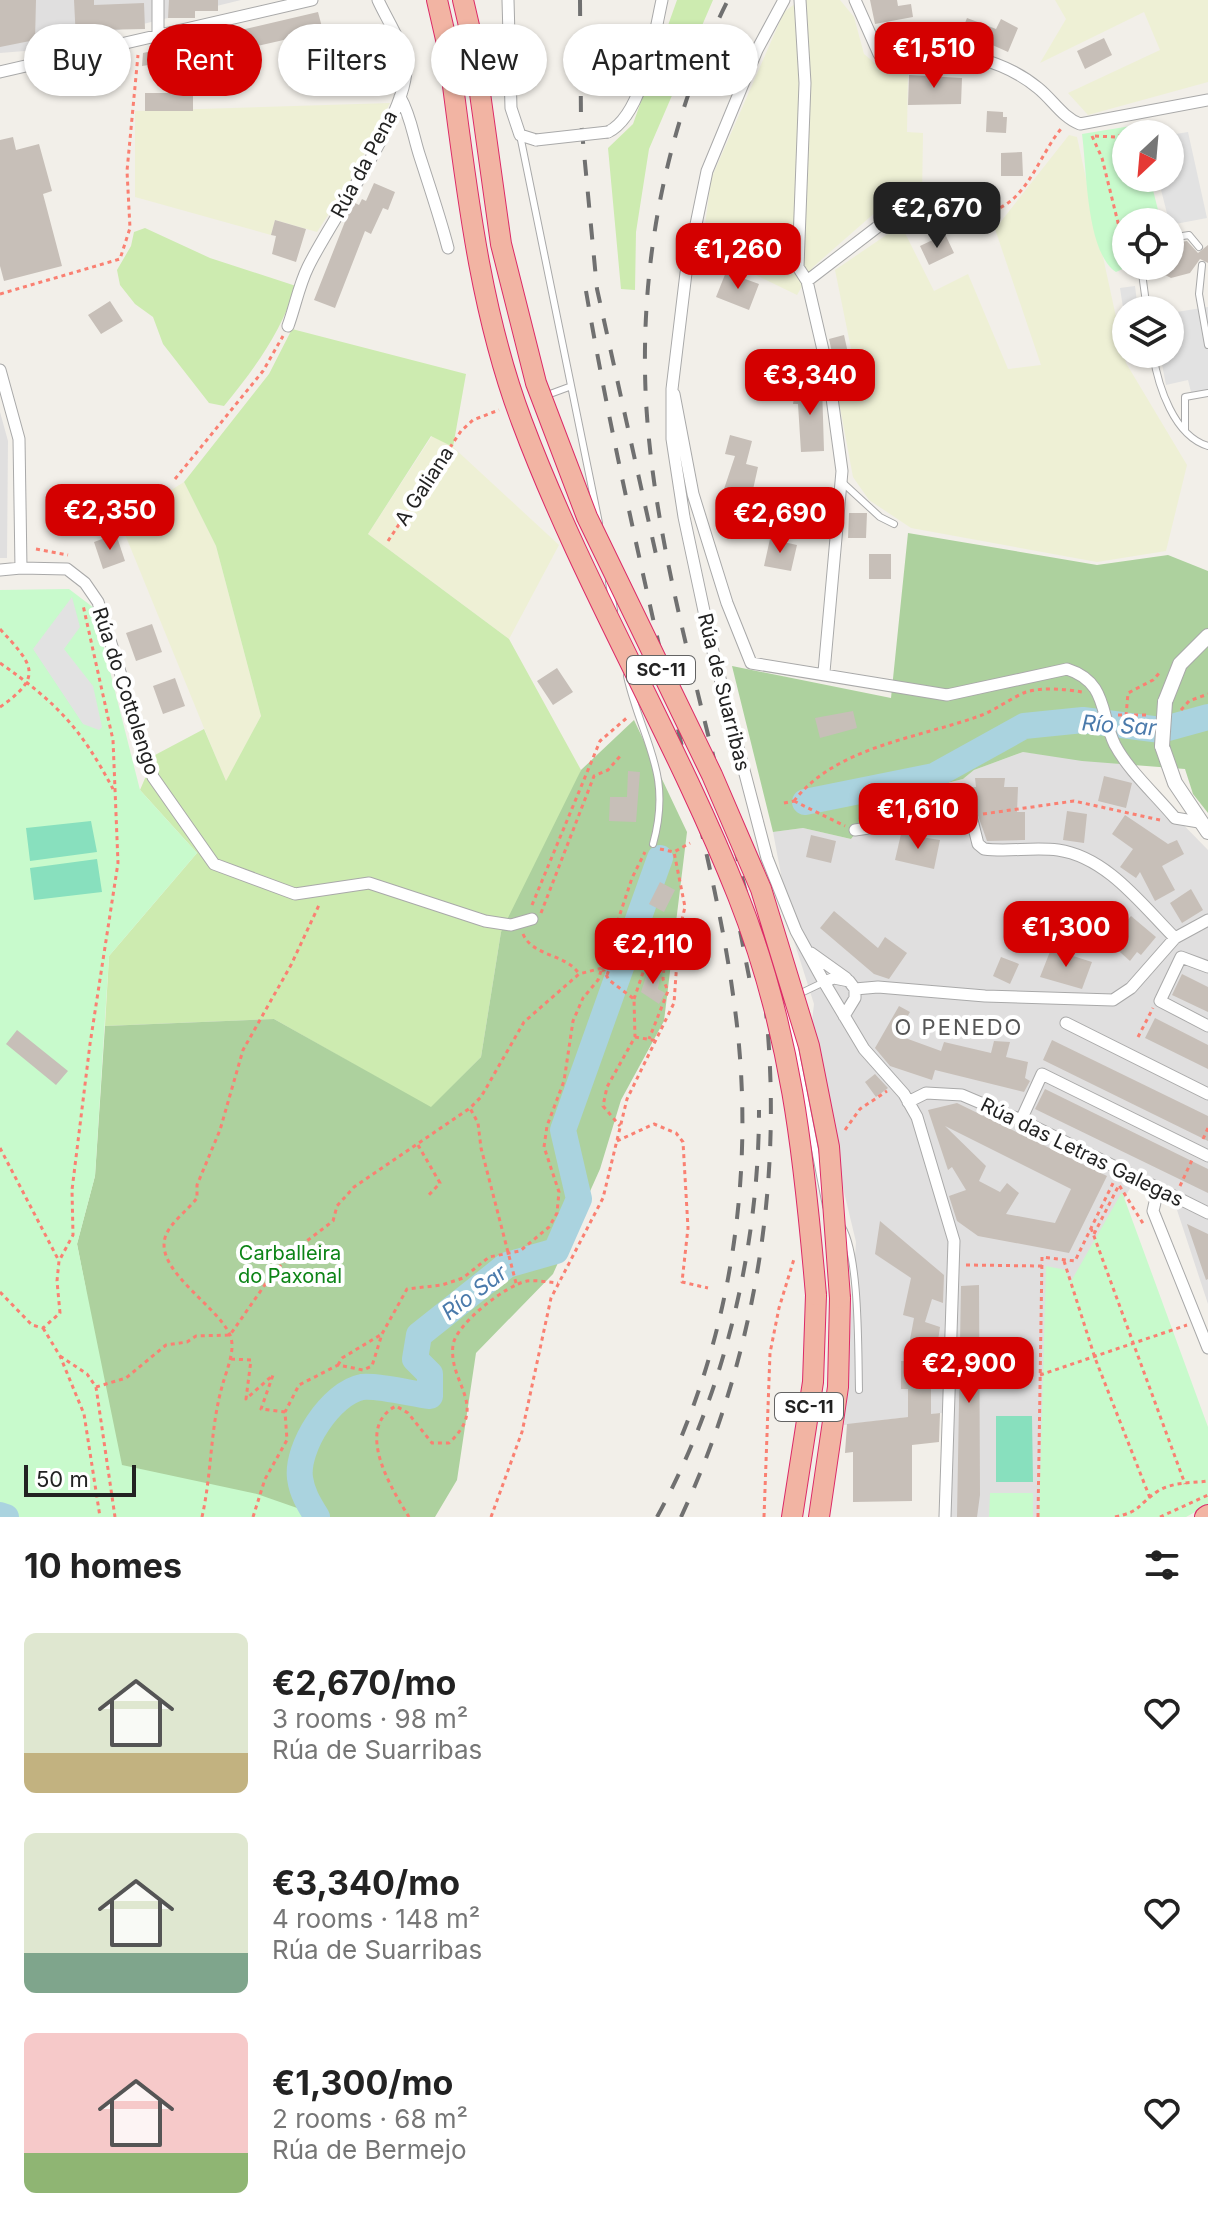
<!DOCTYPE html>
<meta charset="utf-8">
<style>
:root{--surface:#fff;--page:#f6f6f6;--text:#222;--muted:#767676;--accent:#d40000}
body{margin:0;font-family:Inter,sans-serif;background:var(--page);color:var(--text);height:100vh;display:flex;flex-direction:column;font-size:30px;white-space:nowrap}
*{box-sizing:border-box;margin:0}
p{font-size:26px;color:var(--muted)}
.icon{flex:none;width:44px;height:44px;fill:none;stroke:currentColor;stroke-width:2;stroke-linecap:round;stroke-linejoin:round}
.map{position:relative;height:1517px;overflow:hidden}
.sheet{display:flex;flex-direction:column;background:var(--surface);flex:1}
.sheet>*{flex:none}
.top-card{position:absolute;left:24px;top:24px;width:800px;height:72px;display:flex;gap:16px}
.needle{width:52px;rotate:206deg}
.buttons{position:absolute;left:1112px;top:120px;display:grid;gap:16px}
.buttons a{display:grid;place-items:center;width:72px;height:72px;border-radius:50%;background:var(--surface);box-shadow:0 2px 6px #0004;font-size:40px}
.scale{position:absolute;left:24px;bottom:20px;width:112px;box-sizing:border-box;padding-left:8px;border:4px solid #222;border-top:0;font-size:22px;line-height:28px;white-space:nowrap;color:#222;-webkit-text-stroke:6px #fff;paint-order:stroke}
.price{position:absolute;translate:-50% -68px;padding:0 18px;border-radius:16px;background:var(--accent);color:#fff;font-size:26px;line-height:52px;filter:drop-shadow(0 2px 4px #0008)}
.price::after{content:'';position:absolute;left:50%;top:48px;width:24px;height:18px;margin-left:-12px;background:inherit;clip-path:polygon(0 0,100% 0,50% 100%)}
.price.current{background:#222;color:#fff}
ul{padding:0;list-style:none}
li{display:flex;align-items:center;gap:24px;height:200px;padding:0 24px}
li span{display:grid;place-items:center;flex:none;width:224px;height:160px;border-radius:12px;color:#555}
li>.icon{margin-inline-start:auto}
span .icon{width:96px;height:96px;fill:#fffc;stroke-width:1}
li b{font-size:34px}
h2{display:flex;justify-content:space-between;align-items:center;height:96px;padding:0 24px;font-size:34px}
.pill{padding:0 28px;border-radius:36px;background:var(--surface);box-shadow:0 2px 6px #0004;font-size:28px;line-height:72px}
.pill.current{background:var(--accent);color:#fff}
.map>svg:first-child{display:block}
.residential{fill:#e0dfdf}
.farmland{fill:#eef0d5}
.grass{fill:#cdebb0}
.forest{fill:#add19e}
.park{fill:#c8facc}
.pitch{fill:#88e0be}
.parking{fill:#e2e2e2}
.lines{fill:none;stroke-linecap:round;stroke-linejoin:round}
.river{stroke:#aad3df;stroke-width:26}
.building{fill:#c7bfb8;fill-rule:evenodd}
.service-casing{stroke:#a9a9a9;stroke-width:8}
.minor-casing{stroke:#a9a9a9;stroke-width:13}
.tertiary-casing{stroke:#a9a9a9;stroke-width:16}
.trunk-casing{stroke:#dc2a67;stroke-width:22}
.path{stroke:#fa8072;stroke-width:3;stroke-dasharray:4 4;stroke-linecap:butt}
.service{stroke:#fff;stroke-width:6}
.minor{stroke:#fff;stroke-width:11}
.tertiary{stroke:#fff;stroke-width:14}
.trunk{stroke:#f2b4a3;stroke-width:20}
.rail{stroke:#707070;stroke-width:4;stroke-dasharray:16 16;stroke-linecap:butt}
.minor-bridge-casing{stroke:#a9a9a9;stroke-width:13;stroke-linecap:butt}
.tertiary-bridge-casing{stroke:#a9a9a9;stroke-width:16;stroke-linecap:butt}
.trunk-bridge-casing{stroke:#dc2a67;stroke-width:22;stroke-linecap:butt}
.minor-bridge{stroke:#fff;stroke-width:11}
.tertiary-bridge{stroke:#fff;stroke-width:14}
.trunk-bridge{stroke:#f2b4a3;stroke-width:20}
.labels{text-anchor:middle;stroke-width:8;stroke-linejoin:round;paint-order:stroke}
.shield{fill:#fff;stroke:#646464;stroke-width:2}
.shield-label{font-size:18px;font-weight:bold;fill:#222}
.street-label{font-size:20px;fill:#222;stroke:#fff}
.park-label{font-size:20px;fill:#0c8416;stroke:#fff}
.water-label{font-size:22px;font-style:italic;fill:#4a7aab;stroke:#fff}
.neighbourhood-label{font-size:22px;letter-spacing:2px;fill:#555;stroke:#fff}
</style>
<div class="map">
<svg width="1208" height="1517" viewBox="0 0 1208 1517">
<rect width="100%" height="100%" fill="#f2efe9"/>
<path class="residential" d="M0 0H241L37 50 0 53Z
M0 412 8 441 7 558H0Z
M1023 752 1124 764 1208 850V1304L1177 1210 1132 1185 1070 1291 1041 1517H946L949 1412 844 1425 856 1242 809 1046 814 1004 793 938 773 832 803 828 851 839 865 825 934 804 939 785 963 779 974 770Z"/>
<path class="farmland" d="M800 0H840L854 17 864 54 883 70 908 71 907 132 923 133 922 198 878 210 813 267 797 295 702 249 711 179 784 12Z
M1055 0H1208V82L1088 115 1068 93 1160 50 1144 12 1040 63 1066 19Z
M390 103 351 180 317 232 275 220 271 235 135 197V111Z
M1069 135 1077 137 1126 363 1187 465 1166 551 1097 562 911 528 869 500 853 477 836 386 857 378 835 270 901 225 934 291 968 274 1008 369 1041 365 995 229Z
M432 436 453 447 559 545 509 639 368 534Z
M184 482 216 546 261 716 226 782 120 522Z"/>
<path class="grass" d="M677 0H713L649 149 636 232 635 290 621 289 608 148 633 124Z
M145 228 210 258 296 286C280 334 255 368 224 406L209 403 163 344 153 317 135 304 120 285 117 270 131 246 134 232Z
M292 329 466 374 453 447 431 436 368 534 509 639 581 770 536 892 501 932 481 1057 431 1108 274 1019 105 1026 109 956 197 853 140 790 155 755 204 729 226 781 261 716 216 546 184 482 269 374Z"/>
<path class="forest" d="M908 533 1097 565 1168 555 1208 571V813L1193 794 1185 769 1082 761 1023 752 974 770 963 779 939 785C926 833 898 807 865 825 860 827 855 835 851 839L803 828 773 832 732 666 891 698Z
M634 720 687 832 664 1021 621 1100 600 1169 553 1274 476 1353 457 1480 435 1517H0V1470L86 1290 77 1244 95 1176 105 1026 274 1019 431 1107 481 1057 501 932 581 770Z"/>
<path class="park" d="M1137 125 1139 134H1126V178H1150L1161 222H1126V266H1129L1116 272C1086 252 1087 170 1082 134Z
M69 589 94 608 140 790 197 853 109 956 95 1176 77 1244 122 1465 257 1494 323 1517H0V590Z
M1122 1192 1208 1427V1505L1186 1517H1039L1046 1266 1066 1270 1070 1283Z
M990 1493H1033V1517H989Z"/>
<path class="pitch" d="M91 821 97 852 30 861 26 828Z
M97 859 102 892 34 900 30 868Z
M996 1416H1032L1033 1482H996Z"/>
<path class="parking" d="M1188 132 1207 218 1170 225 1158 178H1170V135Z
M1135 286 1138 310H1126V327L1120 288Z
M1208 307V390L1191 392 1188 380 1166 385 1160 354H1170V313Z
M72 597 80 627 64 649 93 686 102 727 99 730 83 724 33 649Z"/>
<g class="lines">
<path class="river" d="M805 802 934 776 1024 726 1083 720 1161 730 1208 717
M0 1515 6 1517
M317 1517C309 1504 302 1493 300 1478 296 1447 331 1393 362 1387 378 1385 413 1394 430 1396V1374L415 1359 419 1335 507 1265 556 1251 579 1199 563 1130 660 858"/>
</g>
<path class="building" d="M0 0H36L35 40 0 47Z
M74 0H94V5L144 3 145 29 95 30V40H76Z
M169 0H218V11H195V18H168Z
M870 0H897L898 6 911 4 913 17 875 24Z
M318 12 323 31 240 50 242 56 150 71 149 65 142 66 143 53Z
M967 18 996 29 1001 19 1018 28 1008 52 979 39 977 45 959 38Z
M910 26 930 27V34H942V49H910Z
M1104 38 1112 55 1085 69 1077 51Z
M114 66 116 77 76 84 77 90 58 93 54 77Z
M909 75 962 78 961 104 908 105Z
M145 93H193V111H145Z
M987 111 1003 112V117H1007L1006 133 986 132Z
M13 137 16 150 39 144 52 191 43 194 62 266 4 281 0 266V140Z
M1022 152 1023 176H1001V153Z
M374 183 395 192 388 210 383 208 371 234 365 231 335 308 314 300 348 214 355 203 359 205 362 199 366 201Z
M275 220 306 229 296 262 272 254 276 236 271 235Z
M945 234 954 253 929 265 920 246Z
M1187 241 1198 253 1208 245V263L1200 259 1190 273 1171 278 1148 266H1170V244Z
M726 272 759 284 749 310 716 297Z
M110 301 123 321 101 334 88 315Z
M844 335 850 362 835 366 829 339Z
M796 385H822L824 451 801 452 798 404H793Z
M730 435 752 441 746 464 758 467 752 494 724 489 735 456 725 454Z
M849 513H867L866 538H848Z
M116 534 125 561 103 569 94 542Z
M770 539 797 545 791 571 764 566Z
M869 554H891V579H869Z
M152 624 162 652 136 661 126 633Z
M557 668 573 692 553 705 537 681Z
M175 678 185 706 163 714 153 686Z
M853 711 857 728 820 738 815 718Z
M628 771 640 772 636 822 609 821 610 797H627Z
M1104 776 1132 783 1126 808 1098 801Z
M975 778H1005L1004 787H1018L1017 812H1025V840L987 841 975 807 940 808 938 789 976 787Z
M1067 811 1087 814 1084 843 1063 840Z
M1125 815 1168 844 1177 840 1184 854 1162 866 1175 890 1155 901 1140 872 1136 878 1120 867 1133 849 1112 834Z
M901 834 940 840 934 869 895 860Z
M811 835 836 841 831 863 806 857Z
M660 882 675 890 664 912 649 904Z
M1191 889 1203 910 1182 923 1170 903Z
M834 911 878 948 885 937 907 953 889 979 874 974 820 928Z
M1131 916 1156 937 1141 955 1137 952 1130 961 1112 945 1119 937 1115 934Z
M1051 949 1092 962 1082 989 1040 977Z
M1001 957 1019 964 1010 984 993 976Z
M649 967 661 972 658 989 665 993 659 1004 641 992Z
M1182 974 1208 987V1012L1172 995Z
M899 1006 910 1012 897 1035 941 1051 944 1042 991 1053 994 1041 1010 1042 1006 1057 1028 1062 1025 1078 1030 1081 1024 1092 935 1070 932 1080 890 1066 875 1048Z
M1155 1018 1208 1045V1069L1145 1038Z
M17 1030 68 1071 56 1085 6 1044Z
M1052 1040 1208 1116V1141L1043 1060Z
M875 1074 888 1088 876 1097 865 1082Z
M1045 1089 1208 1169V1193L1035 1109Z
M957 1103 1107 1176 1069 1253 978 1236 957 1221 949 1196 966 1190 952 1167 948 1170 928 1110ZM945 1126 1071 1189 1055 1223 1006 1214 1019 1193 1007 1183 1000 1192 979 1181 986 1166Z
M880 1221 944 1275 943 1303 932 1299 925 1322 940 1327 935 1361H932L931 1389V1414L940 1413 939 1442 912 1445V1501L853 1502V1452L845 1453 847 1424 908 1417V1389H901V1361H906L914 1318 903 1315 911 1278 875 1254Z
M1187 1224 1208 1234V1279L1206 1280Z
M979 1285 980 1495 977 1517H957L961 1286Z"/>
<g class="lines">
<defs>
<path id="service" d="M520 135 599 523
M1170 238 1189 235 1199 247
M1202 265 1199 294 1208 345
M1141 266 1147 310
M1153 354C1158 386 1174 436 1208 446
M550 394 569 387
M1185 430V397L1208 393
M843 483 880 517 894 524
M609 582 614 610
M627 676C642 742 673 772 653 844
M799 994 824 982
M787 1006 826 1206
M840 1224C860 1250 858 1353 859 1390"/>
<path id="minor" d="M158 0V38
M508 0 511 108 520 135 536 140
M784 0 757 50 707 171 686 273 672 389V439L684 517 711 644 767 858 796 931 824 982 864 1049 904 1094 917 1117 954 1241 945 1517
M800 0 805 83 798 267 807 281 829 376 842 471 824 672
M855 0 879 54C909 70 946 50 977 58 1000 64 1020 73 1038 88 1053 100 1062 117 1080 124L1208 100
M0 72 312 0
M400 97C411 116 413 136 420 157 430 188 440 217 448 248
M608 132C643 115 654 36 662 0
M807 281 893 215 924 209 973 214
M288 326C295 307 299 285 308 267 330 221 407 115 406 68 405 46 387 20 378 0
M0 370 19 439 21 568 67 569 85 583 98 602 153 777 214 864 295 894 369 883 485 921 511 925 532 919
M674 394 693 494 727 603 751 663 947 695 1067 669C1108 682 1100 715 1115 745 1129 771 1156 795 1175 818L1199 822
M0 570 21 568
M855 830 967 814 971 816 978 844 984 849C1008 852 1033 847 1058 850 1107 857 1142 905 1175 938
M811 953 846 978
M1208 967 1181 957 1160 1001 1208 1026
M824 982 834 978 849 981 855 989V998L844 1016
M855 989 878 987 985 996 1113 1000 1131 988 1175 938 1208 920
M1066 1023 1208 1094
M908 1102 926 1093 962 1095 1021 1120 1208 1213
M1021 1120 1042 1074 1208 1156
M1158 1189 1153 1211 1208 1348"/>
<path id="tertiary" d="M1165 702 1180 664 1208 636
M1162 746 1175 783 1208 832"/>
<path id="trunk" d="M437 0 448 48
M463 0 473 43
M792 1517 813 1382 816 1295
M819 1517 838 1387 840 1298
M1205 1517 1208 1515"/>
</defs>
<use href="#service" class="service-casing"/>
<use href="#minor" class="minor-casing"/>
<use href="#tertiary" class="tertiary-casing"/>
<use href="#trunk" class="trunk-casing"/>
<path class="path" d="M1092 136 1102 158 1126 255
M1095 136 1115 137 1150 126
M985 212C1026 207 1038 156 1061 129
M0 294 120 259 130 228 127 171 138 55
M175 479 263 371 283 336
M388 541 461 431 473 420 499 410
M36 549 68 555
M0 629C32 664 45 676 0 707
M0 663C56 702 81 728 113 789
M1181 710 1189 701 1208 694
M1118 715H1146
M1126 716 1128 693 1153 680 1161 671
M794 801C836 746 920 738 982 715 997 709 1011 698 1026 692 1043 687 1064 689 1082 692
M794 801 845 826
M784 803 794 801
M983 814 1074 801 1160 820
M660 849 674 852 690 843
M532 905 600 741 629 716
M541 913 594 776 608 770 622 754
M523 934C533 957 567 954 579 974
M602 968 609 980 634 999 635 1037 607 1087 603 1106 620 1126
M607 975 615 953 607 944
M634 999 650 952 664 967 663 979 668 991 649 1039
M635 1037 658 1041
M1138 1037 1153 1008
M845 1130 860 1109 887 1091
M1203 1139 1208 1128
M617 1141 654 1124 676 1133 683 1142 688 1228 682 1282 708 1288
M418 1145 440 1183 427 1197
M0 1148 59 1261
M1180 1186 1192 1160
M1091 1228 1185 1484
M1094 1234 1119 1185 1144 1225
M1064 1261 1095 1358 1150 1498
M966 1265 1042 1266
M516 1283 481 1148 478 1123 470 1108 481 1097 524 1022 579 974 602 968
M0 1292 32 1325 43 1328 60 1313 57 1281 59 1261 73 1235 72 1190 90 1044 118 863 113 740 83 605
M43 1328 60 1356 84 1414 100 1517
M60 1356 87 1374 96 1387 115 1517
M231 1359 251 1360 246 1399 273 1375 261 1409 285 1412
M338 1365 342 1358 382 1334
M1040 1375 1187 1325
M96 1387 126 1378 166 1345 187 1342 196 1336 230 1335 271 1276 295 1250 333 1221 337 1206 354 1187 470 1108
M202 1517C212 1473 210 1427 223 1383 227 1369 236 1349 230 1335 217 1305 152 1269 166 1235 171 1222 188 1210 197 1198V1185L220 1130 243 1050 291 965 320 903
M253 1517 265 1479 287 1440 285 1412 299 1385 338 1365 363 1370 372 1366 382 1334 407 1289 442 1285 463 1278 489 1257 520 1251 549 1227 557 1213 559 1192 544 1147 547 1126 564 1081 573 1021 583 998 598 980 632 878 645 852
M409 1517C391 1488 354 1428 396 1406L408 1413 432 1443H449C490 1405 448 1384 453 1345 456 1324 506 1285 527 1281 537 1280 548 1282 558 1283
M491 1517 522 1432 551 1298 603 1198 627 1099 674 1003 679 932 685 907 674 852
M764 1517 770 1353 779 1308 794 1259
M1038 1517 1042 1257 1075 1261 1115 1179
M1115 1517C1142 1511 1137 1505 1158 1491 1172 1482 1192 1483 1208 1481
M1160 1517 1208 1495"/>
<use href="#service" class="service"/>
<use href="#minor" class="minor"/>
<use href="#tertiary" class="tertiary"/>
<use href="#trunk" class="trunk"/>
<path class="rail" d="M580 0 581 121 597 289 659 568
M586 291C611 438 645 583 678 729 698 820 722 910 734 1002 755 1150 737 1308 677 1447
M728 868 750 982
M657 1517C724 1395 759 1248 759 1110
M681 1517C764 1339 790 1139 757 945 750 904 738 863 729 823 698 684 654 544 646 401 639 264 666 123 728 0"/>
<defs>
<path id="minor-bridge" d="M536 140 608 132"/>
<path id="tertiary-bridge" d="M1162 746 1165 702"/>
<path id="trunk-bridge" d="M473 43 501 244 536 383 587 517 712 775 761 889 809 1046 829 1147 840 1298
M448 48C465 173 477 303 522 422 583 585 674 735 738 896 791 1030 804 1154 816 1295"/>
</defs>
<use href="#minor-bridge" class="minor-bridge-casing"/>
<use href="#tertiary-bridge" class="tertiary-bridge-casing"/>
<use href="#trunk-bridge" class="trunk-bridge-casing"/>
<use href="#minor-bridge" class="minor-bridge"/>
<use href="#tertiary-bridge" class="tertiary-bridge"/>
<use href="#trunk-bridge" class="trunk-bridge"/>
</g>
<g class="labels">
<g class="shield">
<rect x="627" y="656" width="68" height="28" rx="6"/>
<rect x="775" y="1393" width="68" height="28" rx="6"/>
</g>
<g class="shield-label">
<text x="661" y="676">SC-11</text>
<text x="809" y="1413">SC-11</text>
</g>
<g class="street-label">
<text transform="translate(364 164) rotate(-62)" y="7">Rúa da Pena</text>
<text transform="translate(424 486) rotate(-57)" y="7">A Galiana</text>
<text transform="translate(126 691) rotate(72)" y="7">Rúa do Cottolengo</text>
<text transform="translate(724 692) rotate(76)" y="7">Rúa de Suarribas</text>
<text transform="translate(1082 1152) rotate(26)" y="7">Rúa das Letras Galegas</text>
</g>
<g class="park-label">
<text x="290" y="1260">Carballeira<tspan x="290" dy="23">do Paxonal</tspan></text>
</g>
<g class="water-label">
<text transform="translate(1119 725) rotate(4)" y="8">Río Sar</text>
<text transform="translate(474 1292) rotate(-37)" y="8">Río Sar</text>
</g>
<g class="neighbourhood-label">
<text x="959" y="1035">O PENEDO</text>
</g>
</g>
</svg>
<div class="buttons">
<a><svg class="needle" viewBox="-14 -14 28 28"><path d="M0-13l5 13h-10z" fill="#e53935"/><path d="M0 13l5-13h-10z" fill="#767676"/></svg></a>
<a><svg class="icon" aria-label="locate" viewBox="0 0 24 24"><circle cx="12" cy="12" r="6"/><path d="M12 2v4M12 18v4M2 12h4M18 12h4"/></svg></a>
<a><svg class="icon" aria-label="layers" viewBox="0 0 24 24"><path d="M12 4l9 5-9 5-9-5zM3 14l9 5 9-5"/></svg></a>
</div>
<div class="scale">50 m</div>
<b class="price" style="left:934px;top:90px">€1,510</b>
<b class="price current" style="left:937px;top:250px">€2,670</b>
<b class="price" style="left:738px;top:291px">€1,260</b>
<b class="price" style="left:810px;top:417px">€3,340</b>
<b class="price" style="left:110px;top:552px">€2,350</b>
<b class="price" style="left:780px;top:555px">€2,690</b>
<b class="price" style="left:918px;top:851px">€1,610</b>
<b class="price" style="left:1066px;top:969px">€1,300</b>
<b class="price" style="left:653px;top:986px">€2,110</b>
<b class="price" style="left:969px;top:1405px">€2,900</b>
<div class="top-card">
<a class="pill">Buy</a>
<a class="pill current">Rent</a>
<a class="pill">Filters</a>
<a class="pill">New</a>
<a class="pill">Apartment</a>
</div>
</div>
<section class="sheet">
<h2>10 homes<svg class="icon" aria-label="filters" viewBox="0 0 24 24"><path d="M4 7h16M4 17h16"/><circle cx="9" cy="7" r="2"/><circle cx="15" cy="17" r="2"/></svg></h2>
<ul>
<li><span style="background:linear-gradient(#dfe7d0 75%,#c2b280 0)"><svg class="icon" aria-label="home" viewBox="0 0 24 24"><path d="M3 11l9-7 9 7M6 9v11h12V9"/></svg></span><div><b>€2,670/mo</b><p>3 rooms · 98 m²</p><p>Rúa de Suarribas</p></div><svg class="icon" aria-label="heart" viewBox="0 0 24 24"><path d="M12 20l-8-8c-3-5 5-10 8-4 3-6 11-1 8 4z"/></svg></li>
<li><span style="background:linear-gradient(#dfe7d0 75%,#7fa58c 0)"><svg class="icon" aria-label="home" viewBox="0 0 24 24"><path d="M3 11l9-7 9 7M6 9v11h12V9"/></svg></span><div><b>€3,340/mo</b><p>4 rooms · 148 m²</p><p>Rúa de Suarribas</p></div><svg class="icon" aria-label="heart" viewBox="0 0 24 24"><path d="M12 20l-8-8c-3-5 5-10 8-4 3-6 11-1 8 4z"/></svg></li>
<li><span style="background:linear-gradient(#f6c9c9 75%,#8fb573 0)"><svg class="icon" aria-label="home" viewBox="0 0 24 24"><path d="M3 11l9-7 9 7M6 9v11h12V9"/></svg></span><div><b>€1,300/mo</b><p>2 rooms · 68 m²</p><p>Rúa de Bermejo</p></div><svg class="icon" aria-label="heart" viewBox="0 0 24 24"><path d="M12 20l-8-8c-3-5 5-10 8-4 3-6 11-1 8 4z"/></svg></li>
</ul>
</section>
